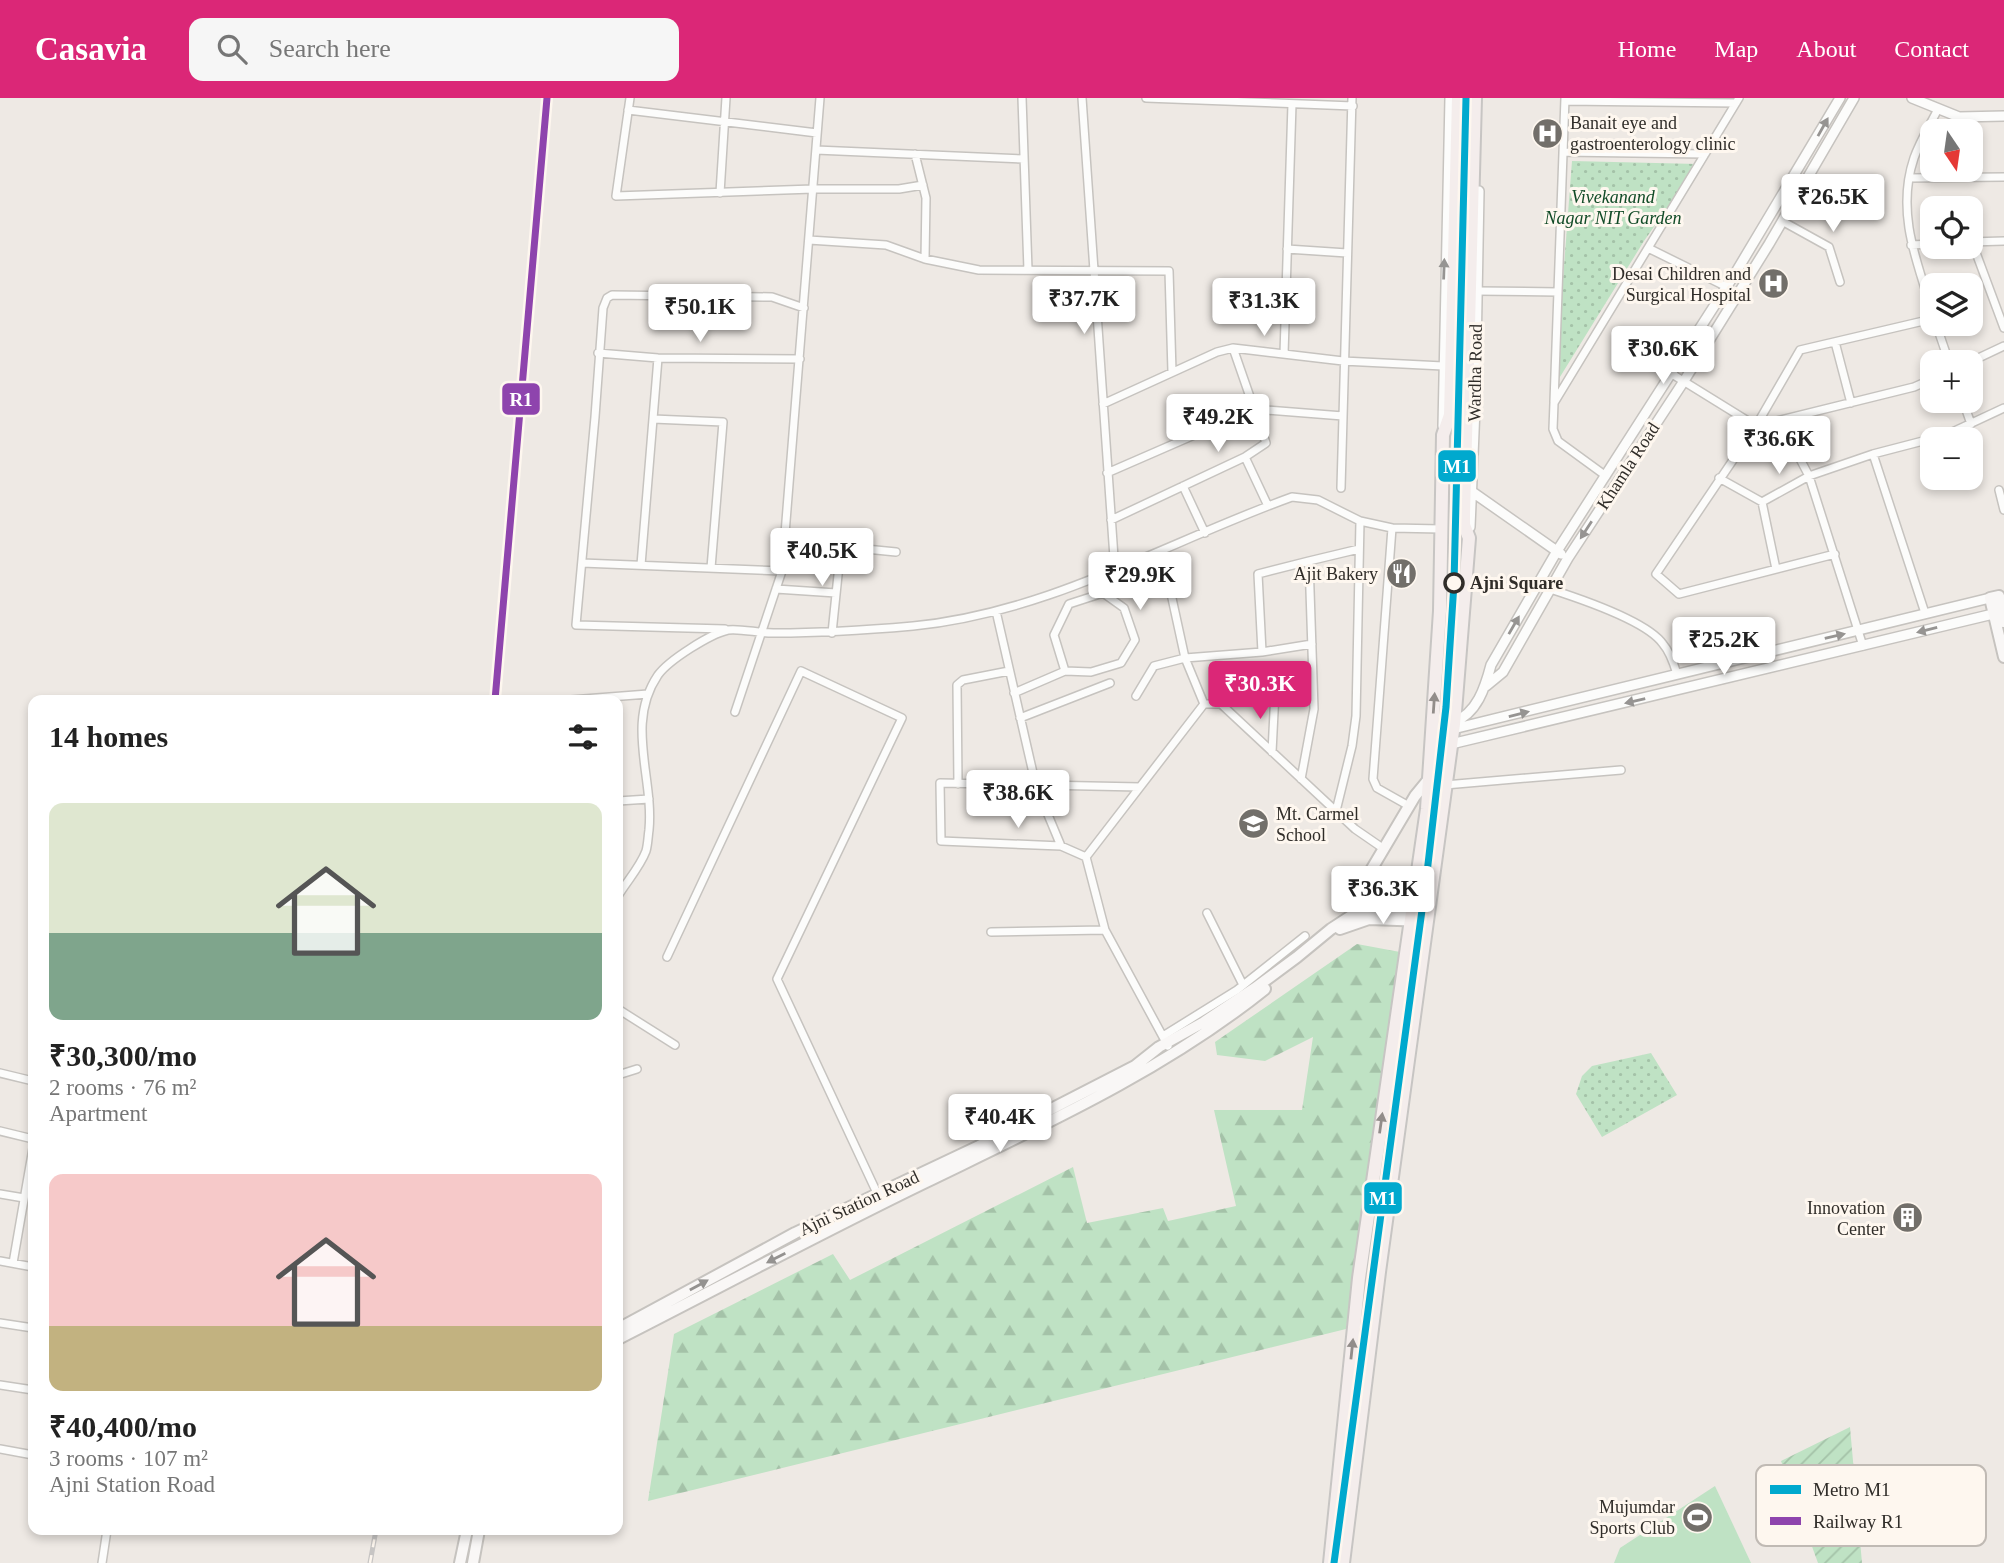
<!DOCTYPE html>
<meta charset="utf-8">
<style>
:root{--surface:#fff;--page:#f6f6f6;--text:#222;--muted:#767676;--accent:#db2777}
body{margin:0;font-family:Georgia,serif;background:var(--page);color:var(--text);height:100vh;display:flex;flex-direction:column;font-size:26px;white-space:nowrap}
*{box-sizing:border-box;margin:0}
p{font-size:23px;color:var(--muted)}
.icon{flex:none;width:38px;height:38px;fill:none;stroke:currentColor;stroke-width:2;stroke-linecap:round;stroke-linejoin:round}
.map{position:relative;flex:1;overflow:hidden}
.panel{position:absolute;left:28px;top:597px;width:595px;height:840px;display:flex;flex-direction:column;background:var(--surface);border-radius:14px;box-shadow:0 4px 10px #0003}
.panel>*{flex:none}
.needle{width:46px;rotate:167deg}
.controls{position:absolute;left:1920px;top:21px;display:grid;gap:14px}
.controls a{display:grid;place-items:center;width:63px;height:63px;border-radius:14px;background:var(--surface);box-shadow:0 4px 10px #0003;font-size:35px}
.price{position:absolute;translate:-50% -60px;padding:0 16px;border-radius:7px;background:#fff;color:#222;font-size:23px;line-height:46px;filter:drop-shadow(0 2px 4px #0008)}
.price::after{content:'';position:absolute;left:50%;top:42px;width:21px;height:16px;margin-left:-10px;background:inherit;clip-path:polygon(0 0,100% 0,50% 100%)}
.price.current{background:var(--accent);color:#fff}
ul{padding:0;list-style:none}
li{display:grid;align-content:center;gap:14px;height:371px;padding:0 21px}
li span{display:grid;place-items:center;height:217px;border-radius:14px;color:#555}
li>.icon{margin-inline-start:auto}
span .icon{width:126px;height:126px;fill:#fffc;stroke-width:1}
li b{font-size:30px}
h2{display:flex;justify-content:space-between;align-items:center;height:84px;padding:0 21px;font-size:30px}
header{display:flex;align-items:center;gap:42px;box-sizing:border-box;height:98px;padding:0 35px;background:var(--accent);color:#fff}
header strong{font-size:33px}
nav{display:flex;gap:38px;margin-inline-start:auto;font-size:24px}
.search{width:490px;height:63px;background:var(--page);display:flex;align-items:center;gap:18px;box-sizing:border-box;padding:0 24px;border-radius:14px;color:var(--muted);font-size:26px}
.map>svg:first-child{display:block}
.grass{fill:url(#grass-dots)}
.forest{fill:url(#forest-firs)}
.garden{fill:url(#garden-furrows)}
.pitch{fill:#bfe2c4}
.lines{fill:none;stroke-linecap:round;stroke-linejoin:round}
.minor-casing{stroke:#c6c3bf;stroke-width:10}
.tertiary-casing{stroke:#c6c3bf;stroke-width:12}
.secondary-casing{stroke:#c6c3bf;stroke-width:14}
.trunk-casing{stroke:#c7c5c3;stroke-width:16}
.minor{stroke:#fcfcfb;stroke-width:7}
.tertiary{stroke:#fcfcfb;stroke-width:9}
.secondary{stroke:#f9f7f6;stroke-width:10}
.trunk{stroke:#f4edec;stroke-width:12}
.rail-casing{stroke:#c7c5c4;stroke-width:5}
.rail{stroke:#fef7ef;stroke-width:2.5;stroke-dasharray:8;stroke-linecap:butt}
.rail-1-casing{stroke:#fef7ef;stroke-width:12}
.rail-1{stroke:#8e44ad;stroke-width:7}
.metro-1-casing{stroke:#fef7ef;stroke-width:12}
.metro-1{stroke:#00a9ce;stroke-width:7}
.oneway{fill:#969492}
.oneway2{fill:#928d8a}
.oneway3{fill:#949290}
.stop-dot{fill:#fef7ef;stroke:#302d29;stroke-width:3.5}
.labels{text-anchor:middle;stroke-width:6;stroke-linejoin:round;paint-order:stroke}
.poi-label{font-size:18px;fill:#302d29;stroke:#fef7ef;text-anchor:end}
.park-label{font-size:18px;font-style:italic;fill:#114b27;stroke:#fef7ef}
.street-label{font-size:18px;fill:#302d29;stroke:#fef7ef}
.stop-label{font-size:18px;font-weight:bold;fill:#302d29;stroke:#fef7ef;text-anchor:start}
.key{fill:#fef7ef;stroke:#c0bab4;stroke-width:2}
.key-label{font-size:19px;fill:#302d29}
.line-badge{stroke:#fef7ef;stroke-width:2.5}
.badge-label{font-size:19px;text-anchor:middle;font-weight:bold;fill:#fff}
</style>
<header>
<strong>Casavia</strong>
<div class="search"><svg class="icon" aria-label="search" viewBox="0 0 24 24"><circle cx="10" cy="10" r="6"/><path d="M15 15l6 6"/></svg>Search here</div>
<nav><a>Home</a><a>Map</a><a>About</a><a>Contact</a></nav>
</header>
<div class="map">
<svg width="2004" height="1465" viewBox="0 0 2004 1465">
<defs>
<pattern id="grass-dots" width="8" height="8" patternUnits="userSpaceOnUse" patternTransform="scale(1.75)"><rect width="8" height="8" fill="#bfe2c4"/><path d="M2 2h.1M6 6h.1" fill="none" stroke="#a4c2a8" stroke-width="1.8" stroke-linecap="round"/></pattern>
<pattern id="forest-firs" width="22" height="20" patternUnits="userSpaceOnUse" patternTransform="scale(1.75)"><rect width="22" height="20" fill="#bfe2c4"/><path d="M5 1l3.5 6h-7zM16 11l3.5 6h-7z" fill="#a4c2a8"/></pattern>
<pattern id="garden-furrows" width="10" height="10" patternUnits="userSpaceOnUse" patternTransform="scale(1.75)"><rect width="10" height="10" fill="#bfe2c4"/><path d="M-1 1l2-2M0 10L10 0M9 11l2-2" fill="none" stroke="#a4c2a8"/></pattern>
</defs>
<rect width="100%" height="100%" fill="#eee9e4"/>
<path class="grass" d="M1572 63 1698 66 1644 143 1555 287Z
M1651 955 1677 997 1602 1039 1576 996 1582 978 1592 968Z"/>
<path class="forest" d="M1357 846 1400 854 1346 1231 648 1403 674 1236 833 1156 850 1182 1073 1069 1087 1125 1163 1110 1168 1123 1236 1108 1214 1012H1302L1313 939 1265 963 1217 957 1215 944Z"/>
<path class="garden" d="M1850 1329 1862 1465H1818L1781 1363Z"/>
<path class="pitch" d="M1715 1388 1751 1465H1614L1620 1450Z"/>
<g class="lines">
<defs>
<path id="minor" d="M630 0 616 98 813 91H899L923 87
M1022 0 1028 172
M1082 0 1115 474
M1146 0 1353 8
M1565 3 1736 5
M628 12 817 35
M816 52 1024 61
M1563 54 1705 56
M915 56 926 100 925 161
M1909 80 2004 79
M720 95 726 0
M1782 123 1829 149 1840 184
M809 142 886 147 925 161 979 172 1169 173 1172 274
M1970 144 2004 143
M1972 144 2004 230
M1911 147 1932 146
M1648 150 1727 189
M1287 151 1347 155
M1477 193 1558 194
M1932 212C1916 162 1896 113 1914 60 1920 43 1930 27 1938 11
M1936 226 1949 264
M1835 244 1851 305
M598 255 658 260 800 261
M1284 256 1292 6
M1970 264 2004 248
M1672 276 1756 328 1799 359 1809 378 1863 548
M1963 303 1971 326
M1554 304 1565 0
M1103 306 1217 254 1233 250 1343 263 1443 268
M653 321 723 324 711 470
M1756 328 1914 289 1932 281
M1873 356 1925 515
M1245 359 1268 408
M1107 375 1254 311 1343 318
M1606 378 1558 343 1553 331 1554 305 1739 0
M1719 380 1762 404 1776 471
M1183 388 1205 435
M1341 390 1352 0
M1999 392 2004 412
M1762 404 1809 378 1873 356 1946 337 2004 310
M1111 422 1245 359 1266 345 1233 250
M1360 423 1392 430 1373 681 1377 690 1409 708
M1392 430 1441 431
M785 443 896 454
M1164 452 1170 491 1185 560 1262 554 1312 546
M1835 456 1679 496 1656 476 1756 328 1800 252 1932 221
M582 465 782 473
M641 467 658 260
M776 491 836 495
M1550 491C1578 500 1647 523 1663 546 1670 554 1674 566 1677 576
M996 513 1036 688 1061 748
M725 531 576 527 595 319 603 210 607 200 612 197 772 199 804 210
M832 535 841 448
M1262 554 1258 476 1309 463
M1014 595 1065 573 1091 574 1121 565 1135 542 1124 510 1103 495 1069 506 1054 537 1065 573
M1136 598 1154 568 1185 560 1204 606H1221L1355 731 1384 751
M571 602 648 596
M1221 606 1275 594 1313 592
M735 614 782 473 820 0
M1020 620 1110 585
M1272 654 1275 594
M1301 681 1314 611 1309 463 1359 451
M958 686 957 587 963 582 1009 573
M1445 687 1621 672
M618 703 649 701
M1086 759 1061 748 941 743 940 685 1140 689
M1086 759 1105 832 1168 948
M1086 759 1204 606
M618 798C627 783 640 769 646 753 648 746 648 738 649 732 654 679 625 626 658 577 669 562 710 536 728 532 740 530 762 536 776 535 822 535 867 532 913 528 1048 515 1167 444 1292 399L1318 402 1360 423 1356 618 1352 648 1336 713
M1207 815 1243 887
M991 834 1105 832
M667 859 801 573 902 620 777 881 877 1095
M618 911 675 947
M1163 938 1237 892 1305 838
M0 975 33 983
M618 977 637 971
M0 1033 33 1041
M0 1096 24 1100
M0 1163 33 1169
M13 1165 33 1050
M0 1225 33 1230
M0 1287 33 1292
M0 1351 33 1357
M102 1465 107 1432"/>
<path id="tertiary" d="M1912 0 1959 19 2004 18
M1443 328 1450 0
M1471 393 1561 456
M1470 429 1475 310 1479 93
M1486 588 1503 574 1568 460 1684 283 1769 146 1854 0
M1454 624C1477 615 1485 590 1491 567L1557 453 1736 174 1840 0
M1453 631 1990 500
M1451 646 1993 516"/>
<path id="secondary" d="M2004 524 1999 498 1990 500 2004 559
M1354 816 1364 784 1415 698 1429 681
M1340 831 1369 821 1426 823
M618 1231 795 1135 979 1048 1135 968 1159 949 1204 924 1255 890 1297 859 1331 831 1354 816 1366 813 1427 814
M618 1241C720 1189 821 1135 924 1085 1041 1028 1163 973 1265 891
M460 1465 467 1432
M473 1465 479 1432"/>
<path id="trunk" d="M1330 1465 1359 1180 1427 711 1440 513 1443 337 1450 317 1458 0
M1343 1465 1379 1174 1454 626 1469 440 1464 427V416L1475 0"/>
</defs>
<use href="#minor" class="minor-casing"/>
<use href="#tertiary" class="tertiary-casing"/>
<use href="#secondary" class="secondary-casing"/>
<use href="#trunk" class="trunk-casing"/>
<use href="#minor" class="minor"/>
<use href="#tertiary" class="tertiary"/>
<use href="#secondary" class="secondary"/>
<use href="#trunk" class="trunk"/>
<defs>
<path id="rail" d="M495 602 547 0
M370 1465 376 1432"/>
</defs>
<use href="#rail" class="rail-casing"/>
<use href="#rail" class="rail"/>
<defs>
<path id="rail-1" d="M495 602 547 0"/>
</defs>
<use href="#rail-1" class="rail-1-casing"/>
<use href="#rail-1" class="rail-1"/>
<defs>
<path id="metro-1" d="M1334 1465 1427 775 1446 609 1454 485 1466 0"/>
</defs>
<use href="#metro-1" class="metro-1-casing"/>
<use href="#metro-1" class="metro-1"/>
</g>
<defs><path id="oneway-solid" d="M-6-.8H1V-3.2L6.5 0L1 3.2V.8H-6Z" transform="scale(1.75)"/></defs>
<g class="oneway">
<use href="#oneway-solid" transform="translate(1823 29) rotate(-61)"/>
<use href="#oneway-solid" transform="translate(1444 171) rotate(-88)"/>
<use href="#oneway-solid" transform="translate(1586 432) rotate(123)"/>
<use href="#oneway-solid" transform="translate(1514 527) rotate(-60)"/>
<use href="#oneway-solid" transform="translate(1927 532) rotate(166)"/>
<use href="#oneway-solid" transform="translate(1835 538) rotate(-13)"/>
<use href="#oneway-solid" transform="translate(1635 603) rotate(167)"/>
<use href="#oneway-solid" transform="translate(1519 616) rotate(-14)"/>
</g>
<g class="oneway2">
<use href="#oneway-solid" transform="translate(1434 605) rotate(-86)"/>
<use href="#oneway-solid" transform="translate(1381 1025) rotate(-82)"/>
<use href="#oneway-solid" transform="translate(1352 1251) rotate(-84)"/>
</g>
<g class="oneway3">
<use href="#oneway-solid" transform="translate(776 1160) rotate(153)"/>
<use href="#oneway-solid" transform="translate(699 1187) rotate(-29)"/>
</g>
<defs>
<symbol id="hospital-disc" viewBox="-11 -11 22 22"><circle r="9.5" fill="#726f6a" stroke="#fef7ef"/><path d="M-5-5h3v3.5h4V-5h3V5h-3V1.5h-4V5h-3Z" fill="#fff"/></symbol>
<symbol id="restaurant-disc" viewBox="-11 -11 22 22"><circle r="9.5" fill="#726f6a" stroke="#fef7ef"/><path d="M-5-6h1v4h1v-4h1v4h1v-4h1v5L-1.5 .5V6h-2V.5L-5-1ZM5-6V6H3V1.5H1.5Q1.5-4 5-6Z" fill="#fff"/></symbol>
<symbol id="school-disc" viewBox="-11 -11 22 22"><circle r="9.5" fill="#726f6a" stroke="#fef7ef"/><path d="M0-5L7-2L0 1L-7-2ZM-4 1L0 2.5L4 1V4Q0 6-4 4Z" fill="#fff"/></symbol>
<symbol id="building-disc" viewBox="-11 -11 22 22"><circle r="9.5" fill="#726f6a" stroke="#fef7ef"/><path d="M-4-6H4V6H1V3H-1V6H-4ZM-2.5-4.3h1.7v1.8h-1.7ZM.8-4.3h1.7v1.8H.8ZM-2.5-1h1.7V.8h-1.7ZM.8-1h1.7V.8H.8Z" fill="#fff"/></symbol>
<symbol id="stadium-disc" viewBox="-11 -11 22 22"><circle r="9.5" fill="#726f6a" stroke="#fef7ef"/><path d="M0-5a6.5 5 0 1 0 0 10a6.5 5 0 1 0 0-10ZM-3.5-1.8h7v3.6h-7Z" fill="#fff"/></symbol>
</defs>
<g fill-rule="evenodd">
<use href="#hospital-disc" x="1530" y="18" width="35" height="35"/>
<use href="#hospital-disc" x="1756" y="168" width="35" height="35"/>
<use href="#restaurant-disc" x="1384" y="458" width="35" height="35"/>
<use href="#school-disc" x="1236" y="708" width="35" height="35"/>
<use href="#building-disc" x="1890" y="1102" width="35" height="35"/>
<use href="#stadium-disc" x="1680" y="1402" width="35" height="35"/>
</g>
<circle class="stop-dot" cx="1454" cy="485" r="9"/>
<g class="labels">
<g class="poi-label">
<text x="1570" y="31" text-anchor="start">Banait eye and<tspan x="1570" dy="21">gastroenterology clinic</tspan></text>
<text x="1751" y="182">Desai Children and<tspan x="1751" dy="21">Surgical Hospital</tspan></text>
<text x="1378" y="482">Ajit Bakery</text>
<text x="1276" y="722" text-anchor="start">Mt. Carmel<tspan x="1276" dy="21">School</tspan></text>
<text x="1885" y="1116">Innovation<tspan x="1885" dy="21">Center</tspan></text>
<text x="1675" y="1415">Mujumdar<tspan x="1675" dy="21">Sports Club</tspan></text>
</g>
<g class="park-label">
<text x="1613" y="105">Vivekanand<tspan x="1613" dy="21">Nagar NIT Garden</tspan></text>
</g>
<g class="street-label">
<text transform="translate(1475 275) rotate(-89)" y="6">Wardha Road</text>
<text transform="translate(1628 368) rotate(-57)" y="6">Khamla Road</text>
<text transform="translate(859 1105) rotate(-25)" y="6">Ajni Station Road</text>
</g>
<g class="stop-label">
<text x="1470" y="491">Ajni Square</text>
</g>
</g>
<rect x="1756" y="1367" width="230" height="81" rx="10" class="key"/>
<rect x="1770" y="1387" width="31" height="9" fill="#00a9ce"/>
<rect x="1770" y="1419" width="31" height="8" fill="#8e44ad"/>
<g class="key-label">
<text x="1813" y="1398">Metro M1</text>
<text x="1813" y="1430">Railway R1</text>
</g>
<g class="line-badge">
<rect x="501" y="284" width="40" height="34" rx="7" fill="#8e44ad"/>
<rect x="1437" y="351" width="40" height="34" rx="7" fill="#00a9ce"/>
<rect x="1363" y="1083" width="40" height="34" rx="7" fill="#00a9ce"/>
</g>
<g class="badge-label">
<text x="521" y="308">R1</text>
<text x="1457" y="375">M1</text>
<text x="1383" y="1107">M1</text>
</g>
</svg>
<div class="controls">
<a><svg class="needle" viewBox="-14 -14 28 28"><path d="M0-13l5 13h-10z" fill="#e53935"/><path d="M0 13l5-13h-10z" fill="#767676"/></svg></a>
<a><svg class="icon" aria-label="locate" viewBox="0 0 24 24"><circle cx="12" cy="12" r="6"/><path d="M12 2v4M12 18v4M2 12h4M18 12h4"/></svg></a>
<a><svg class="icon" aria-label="layers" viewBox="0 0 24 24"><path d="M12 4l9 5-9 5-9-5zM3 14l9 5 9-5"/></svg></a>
<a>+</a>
<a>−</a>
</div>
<b class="price" style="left:1833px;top:136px">₹26.5K</b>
<b class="price" style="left:1084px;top:238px">₹37.7K</b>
<b class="price" style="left:1264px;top:240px">₹31.3K</b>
<b class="price" style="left:700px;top:246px">₹50.1K</b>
<b class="price" style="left:1663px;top:288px">₹30.6K</b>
<b class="price" style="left:1218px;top:356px">₹49.2K</b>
<b class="price" style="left:1779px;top:378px">₹36.6K</b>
<b class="price" style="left:822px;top:490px">₹40.5K</b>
<b class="price" style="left:1140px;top:514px">₹29.9K</b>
<b class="price" style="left:1724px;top:579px">₹25.2K</b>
<b class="price current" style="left:1260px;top:623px">₹30.3K</b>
<b class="price" style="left:1018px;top:732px">₹38.6K</b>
<b class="price" style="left:1383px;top:828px">₹36.3K</b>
<b class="price" style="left:1000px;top:1056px">₹40.4K</b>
<section class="panel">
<h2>14 homes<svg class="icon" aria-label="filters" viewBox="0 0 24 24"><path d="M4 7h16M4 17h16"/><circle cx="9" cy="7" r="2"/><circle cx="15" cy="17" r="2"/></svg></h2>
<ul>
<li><span style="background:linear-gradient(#dfe7d0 60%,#7fa58c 0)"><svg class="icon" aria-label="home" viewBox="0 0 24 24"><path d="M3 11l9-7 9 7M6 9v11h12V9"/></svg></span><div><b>₹30,300/mo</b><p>2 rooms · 76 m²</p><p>Apartment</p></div></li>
<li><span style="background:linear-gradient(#f6c9c9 70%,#c2b280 0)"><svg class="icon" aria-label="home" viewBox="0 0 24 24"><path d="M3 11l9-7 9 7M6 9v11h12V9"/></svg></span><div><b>₹40,400/mo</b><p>3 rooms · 107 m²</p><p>Ajni Station Road</p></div></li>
</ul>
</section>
</div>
